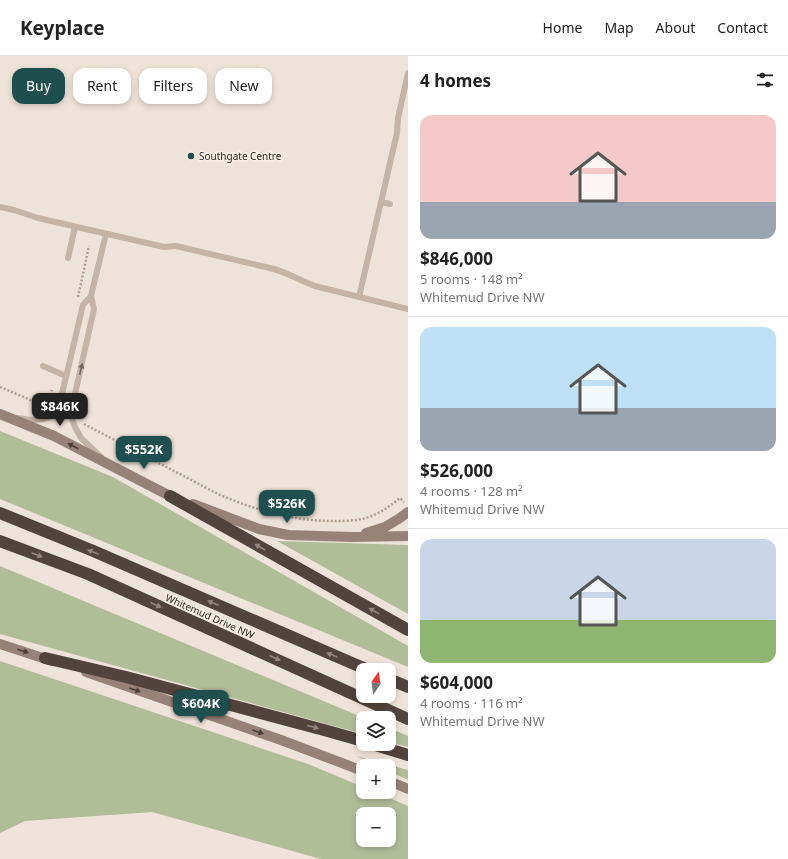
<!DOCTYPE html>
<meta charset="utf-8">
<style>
:root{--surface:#fff;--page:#f6f6f6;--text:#222;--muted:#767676;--line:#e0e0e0;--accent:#1f4e4f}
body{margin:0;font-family:"Noto Sans",sans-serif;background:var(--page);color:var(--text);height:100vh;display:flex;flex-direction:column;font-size:15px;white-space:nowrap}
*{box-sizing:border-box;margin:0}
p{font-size:13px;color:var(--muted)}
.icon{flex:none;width:22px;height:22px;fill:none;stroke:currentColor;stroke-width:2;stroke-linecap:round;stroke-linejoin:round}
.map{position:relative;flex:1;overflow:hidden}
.panel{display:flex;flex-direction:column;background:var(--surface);width:380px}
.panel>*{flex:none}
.hud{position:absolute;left:12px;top:12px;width:336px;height:36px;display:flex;gap:8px}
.needle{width:26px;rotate:13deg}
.buttons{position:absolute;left:356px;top:607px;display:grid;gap:8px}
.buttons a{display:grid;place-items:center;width:40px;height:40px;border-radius:8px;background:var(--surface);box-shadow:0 2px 6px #0003;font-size:20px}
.price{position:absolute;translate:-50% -34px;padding:0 9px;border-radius:8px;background:var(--accent);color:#fff;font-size:13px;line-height:26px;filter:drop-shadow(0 1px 2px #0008)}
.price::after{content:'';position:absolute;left:50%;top:24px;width:12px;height:9px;margin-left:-6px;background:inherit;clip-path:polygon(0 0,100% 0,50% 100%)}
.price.selected{background:#222;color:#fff}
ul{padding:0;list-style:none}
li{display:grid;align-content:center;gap:8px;height:212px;padding:0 12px}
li+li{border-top:1px solid var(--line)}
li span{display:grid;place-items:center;height:124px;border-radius:12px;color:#555}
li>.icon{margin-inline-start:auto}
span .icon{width:72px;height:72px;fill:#fffc;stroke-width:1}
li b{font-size:17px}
h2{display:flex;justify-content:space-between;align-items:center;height:48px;padding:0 12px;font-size:17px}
.pill{padding:0 14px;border-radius:12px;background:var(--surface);box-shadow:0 2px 6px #0003;font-size:14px;line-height:36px}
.pill.selected{background:var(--accent);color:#fff}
header{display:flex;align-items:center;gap:24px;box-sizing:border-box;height:56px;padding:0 20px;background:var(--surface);border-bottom:1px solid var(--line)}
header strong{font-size:19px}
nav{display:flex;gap:22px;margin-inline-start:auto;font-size:14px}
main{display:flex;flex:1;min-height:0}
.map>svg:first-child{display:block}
.green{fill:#b1bc99;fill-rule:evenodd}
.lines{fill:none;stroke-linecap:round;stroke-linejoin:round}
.path{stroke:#b19d8f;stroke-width:2.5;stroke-dasharray:2 2;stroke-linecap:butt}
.lane{stroke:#c5b3a5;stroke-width:6}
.secondary{stroke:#988277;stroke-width:10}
.highway{stroke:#52433d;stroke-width:12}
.oneway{fill:#74675f}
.oneway2{fill:#4b3f3a}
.oneway3{fill:#94877f}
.poi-dot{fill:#1f4e4f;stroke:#f7ede3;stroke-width:1.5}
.labels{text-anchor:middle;stroke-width:3.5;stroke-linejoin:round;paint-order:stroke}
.poi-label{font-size:10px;fill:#312925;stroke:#f7ede3;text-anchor:start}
.street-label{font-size:10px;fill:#312925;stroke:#f7ede3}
</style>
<header>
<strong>Keyplace</strong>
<nav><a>Home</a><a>Map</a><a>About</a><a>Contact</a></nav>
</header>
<main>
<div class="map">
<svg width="408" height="803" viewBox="0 0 408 803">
<rect width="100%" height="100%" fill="#eee3d8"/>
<path class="green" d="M0 375 113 421 408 590V611L0 443Z
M277 485 408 489V558Z
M0 510 364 662H363V678L0 578Z
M0 605 308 708 363 731V736H376L408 750V803H321L152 756 25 765 0 777ZM363 758H389V784H363Z
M389 672 408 680V691L389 686Z
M356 700 408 714V724L389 715V710H377Z"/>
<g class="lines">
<path class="path" d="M78 241 89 190
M0 331 47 351
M45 350 52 334
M84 368 220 439C256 454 293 465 333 465 343 465 356 465 366 462 379 458 389 451 400 442L404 446"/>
<path class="lane" d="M381 146 390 148
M0 151 14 154 38 162 164 191 176 190 274 213C288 217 301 225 315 230L408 253
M68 202 75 171
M91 240 94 253 75 338 72 363 75 371 81 382 101 401
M359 241 397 77 398 62 408 17
M43 310 66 320
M18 362C29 364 47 367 55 356 60 350 64 328 66 321 72 297 77 273 83 249L91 240 106 178"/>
<path class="secondary" d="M0 358 54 380 170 440 176 442
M193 448 259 473 288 479 352 481 408 480
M366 477 385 471 400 462 408 456
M0 588 52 605
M86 616 281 684 363 715
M389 725 408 733"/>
<path class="highway" d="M170 440 408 574
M0 457 91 494 368 614
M0 485 88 518 408 663
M45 602 126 621 324 674 363 685
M389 623 408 631
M372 688 408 699"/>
</g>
<defs><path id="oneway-solid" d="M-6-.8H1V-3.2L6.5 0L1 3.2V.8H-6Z"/></defs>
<use class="oneway" href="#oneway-solid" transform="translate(81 313) rotate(-77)"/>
<g class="oneway2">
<use href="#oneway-solid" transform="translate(73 390) rotate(-153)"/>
<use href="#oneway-solid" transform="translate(23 595) rotate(18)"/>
<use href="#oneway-solid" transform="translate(135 634) rotate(19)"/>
<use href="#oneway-solid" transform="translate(258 676) rotate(19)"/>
</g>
<g class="oneway3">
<use href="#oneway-solid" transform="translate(260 491) rotate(-150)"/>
<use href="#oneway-solid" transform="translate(93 496) rotate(-157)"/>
<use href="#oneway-solid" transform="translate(37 499) rotate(21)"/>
<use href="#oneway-solid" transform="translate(213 547) rotate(-157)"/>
<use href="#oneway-solid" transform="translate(156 549) rotate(24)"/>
<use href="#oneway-solid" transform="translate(374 555) rotate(-151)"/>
<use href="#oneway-solid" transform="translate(332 599) rotate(-157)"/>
<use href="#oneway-solid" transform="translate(275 602) rotate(24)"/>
<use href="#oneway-solid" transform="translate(313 671) rotate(15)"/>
</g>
<circle class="poi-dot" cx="191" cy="100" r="4"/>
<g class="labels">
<g class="poi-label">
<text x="199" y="104">Southgate Centre</text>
</g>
<g class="street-label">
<text transform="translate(210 560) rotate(24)" y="4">Whitemud Drive NW</text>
</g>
</g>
</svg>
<div class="buttons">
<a><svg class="needle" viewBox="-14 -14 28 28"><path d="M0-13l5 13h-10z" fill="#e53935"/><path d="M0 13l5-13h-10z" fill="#767676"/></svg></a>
<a><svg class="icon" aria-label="layers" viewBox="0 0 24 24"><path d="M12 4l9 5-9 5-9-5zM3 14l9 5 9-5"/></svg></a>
<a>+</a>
<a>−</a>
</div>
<b class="price selected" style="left:60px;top:371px">$846K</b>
<b class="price" style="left:144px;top:414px">$552K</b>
<b class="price" style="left:287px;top:468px">$526K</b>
<b class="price" style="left:201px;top:668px">$604K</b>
<div class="hud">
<a class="pill selected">Buy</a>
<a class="pill">Rent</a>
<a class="pill">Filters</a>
<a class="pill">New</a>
</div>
</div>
<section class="panel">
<h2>4 homes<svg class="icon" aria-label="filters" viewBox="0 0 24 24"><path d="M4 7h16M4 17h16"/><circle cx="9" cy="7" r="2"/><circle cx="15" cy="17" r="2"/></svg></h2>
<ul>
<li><span style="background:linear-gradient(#f6c9c9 70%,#9aa5b1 0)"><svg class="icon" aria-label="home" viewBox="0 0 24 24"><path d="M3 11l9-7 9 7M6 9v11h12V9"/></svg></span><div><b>$846,000</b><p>5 rooms · 148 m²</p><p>Whitemud Drive NW</p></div></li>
<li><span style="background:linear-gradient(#bfe0f5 65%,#9aa5b1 0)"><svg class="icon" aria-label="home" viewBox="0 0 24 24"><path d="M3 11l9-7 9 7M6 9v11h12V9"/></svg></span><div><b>$526,000</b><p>4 rooms · 128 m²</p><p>Whitemud Drive NW</p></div></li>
<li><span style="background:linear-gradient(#c9d6e8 65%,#8fb573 0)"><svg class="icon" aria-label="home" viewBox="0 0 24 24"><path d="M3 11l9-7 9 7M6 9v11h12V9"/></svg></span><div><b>$604,000</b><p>4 rooms · 116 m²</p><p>Whitemud Drive NW</p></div></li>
</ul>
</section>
</main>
